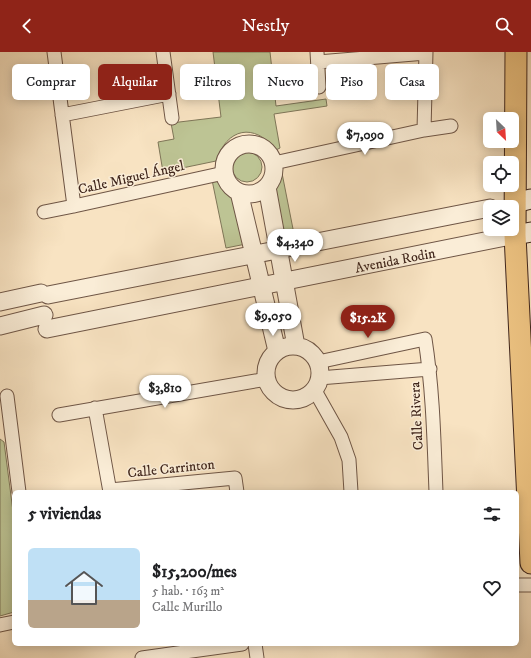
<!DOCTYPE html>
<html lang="es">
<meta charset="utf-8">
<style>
:root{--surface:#fff;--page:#f6f6f6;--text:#202124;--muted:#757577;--accent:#8f2418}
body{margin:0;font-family:"IM FELL DW Pica",serif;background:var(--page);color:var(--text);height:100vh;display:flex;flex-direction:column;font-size:15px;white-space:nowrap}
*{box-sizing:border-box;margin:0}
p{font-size:13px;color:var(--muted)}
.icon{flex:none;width:22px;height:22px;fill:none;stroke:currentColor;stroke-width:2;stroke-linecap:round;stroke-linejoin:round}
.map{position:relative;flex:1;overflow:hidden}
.panel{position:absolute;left:12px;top:438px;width:507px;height:156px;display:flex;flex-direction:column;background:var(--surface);border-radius:6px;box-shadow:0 2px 10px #0003}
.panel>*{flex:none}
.banner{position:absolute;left:12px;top:12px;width:507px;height:36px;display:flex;gap:8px}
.needle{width:26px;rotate:155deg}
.fabs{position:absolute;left:483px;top:60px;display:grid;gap:8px}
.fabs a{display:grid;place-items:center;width:36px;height:36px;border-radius:6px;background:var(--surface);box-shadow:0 2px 10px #0003;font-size:20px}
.price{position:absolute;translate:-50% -34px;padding:0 9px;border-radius:14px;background:#fff;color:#222;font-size:13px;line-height:26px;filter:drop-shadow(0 1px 2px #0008)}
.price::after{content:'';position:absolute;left:50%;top:24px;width:12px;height:9px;margin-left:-6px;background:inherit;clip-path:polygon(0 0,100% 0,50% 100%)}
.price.active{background:var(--accent);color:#fff}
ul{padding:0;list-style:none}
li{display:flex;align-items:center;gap:12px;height:100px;padding:0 16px}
li span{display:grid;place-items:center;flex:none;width:112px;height:80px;border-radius:6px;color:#555}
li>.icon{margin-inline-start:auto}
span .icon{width:48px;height:48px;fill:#fffc;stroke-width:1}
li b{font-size:17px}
h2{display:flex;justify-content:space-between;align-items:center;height:48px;padding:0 16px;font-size:17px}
.tag{padding:0 14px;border-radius:6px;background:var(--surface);box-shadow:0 2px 10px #0003;font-size:14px;line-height:36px}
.tag.active{background:var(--accent);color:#fff}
header{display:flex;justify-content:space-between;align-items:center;height:52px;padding:0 16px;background:var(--accent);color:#fff;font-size:18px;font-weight:600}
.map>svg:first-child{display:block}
.green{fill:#bdc494;stroke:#7f7658}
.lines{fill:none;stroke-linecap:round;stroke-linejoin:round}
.minor-casing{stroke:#6f5646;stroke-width:15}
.tertiary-casing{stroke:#6f5646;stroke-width:19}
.secondary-casing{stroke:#41271d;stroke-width:21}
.primary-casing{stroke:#41271d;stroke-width:23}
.minor{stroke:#faedd7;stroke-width:13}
.tertiary{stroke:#faedd7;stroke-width:17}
.secondary{stroke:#faedd7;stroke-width:19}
.primary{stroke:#ecc281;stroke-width:21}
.labels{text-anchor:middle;stroke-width:3;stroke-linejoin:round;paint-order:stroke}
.street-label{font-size:14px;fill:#41271d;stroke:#faedd7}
</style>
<header><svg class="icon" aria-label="back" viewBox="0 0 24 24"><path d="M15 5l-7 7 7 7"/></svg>Nestly<svg class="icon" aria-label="search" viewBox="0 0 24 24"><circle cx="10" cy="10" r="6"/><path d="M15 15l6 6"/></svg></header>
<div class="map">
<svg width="531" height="606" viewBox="0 0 531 606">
<rect width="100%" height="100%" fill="#f8e3c2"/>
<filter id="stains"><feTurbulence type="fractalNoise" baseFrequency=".005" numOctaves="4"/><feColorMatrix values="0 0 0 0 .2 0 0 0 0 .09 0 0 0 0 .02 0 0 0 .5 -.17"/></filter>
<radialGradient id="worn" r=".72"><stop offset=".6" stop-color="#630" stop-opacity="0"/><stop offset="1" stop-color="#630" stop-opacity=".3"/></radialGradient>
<path class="green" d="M213 0H270L276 54 326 47 327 54 274 62 280 96 276 98C254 70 227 76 216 109L163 120 158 90 174 87 171 71 221 65Z
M232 115a15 15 0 1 1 30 0a15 15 0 1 1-30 0Z
M281 116 294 182 281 184 274 133 278 126 279 117Z
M212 128H216L226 140 233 144 246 192 226 196Z
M0 387 4 390 14 467V560L0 564Z"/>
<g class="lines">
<defs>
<path id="minor" d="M54 0 74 154
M163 0 172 66
M317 0 319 35
M318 10 426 1
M62 63 169 42
M424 78 426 0
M274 111 424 78 451 74
M44 160 74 154 224 121
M318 310 425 287C433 338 434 389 436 440
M319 326 430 317
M314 337 341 385 349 408 351 440
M7 344 19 440
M95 356 110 440
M59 363 267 327
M110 438 235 426 237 440
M517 533H531
M0 573 14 570
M255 592 257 606
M142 606 242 592"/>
<path id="tertiary" d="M224 117a25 25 0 1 1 50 0a25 25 0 1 1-50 0Z
M267 135 296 294
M239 140 277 299
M48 243 490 156
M0 250 41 241
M0 274 44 263
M47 277 515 183
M266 321a27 27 0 1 1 54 0a27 27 0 1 1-54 0Z"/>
<path id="secondary" d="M515 151 531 147
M515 183 531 180"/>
<path id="primary" d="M516 0 515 183 531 511"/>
</defs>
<use href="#minor" class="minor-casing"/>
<use href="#tertiary" class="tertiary-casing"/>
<use href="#secondary" class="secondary-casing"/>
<use href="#primary" class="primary-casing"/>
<use href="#minor" class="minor"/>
<use href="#tertiary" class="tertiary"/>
<use href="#secondary" class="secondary"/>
<use href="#primary" class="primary"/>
</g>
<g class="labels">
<g class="street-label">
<text transform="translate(131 125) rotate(-13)" y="5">Calle Miguel Ángel</text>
<text transform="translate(395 208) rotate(-11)" y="5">Avenida Rodin</text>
<text transform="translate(416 364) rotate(-93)" y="5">Calle Rivera</text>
<text transform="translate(171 416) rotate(-6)" y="5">Calle Carrinton</text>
</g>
</g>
<rect width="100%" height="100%" filter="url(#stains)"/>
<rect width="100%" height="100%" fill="url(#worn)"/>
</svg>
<div class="fabs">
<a><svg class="needle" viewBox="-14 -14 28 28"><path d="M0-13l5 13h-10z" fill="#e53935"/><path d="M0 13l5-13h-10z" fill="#757577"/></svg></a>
<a><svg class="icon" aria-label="locate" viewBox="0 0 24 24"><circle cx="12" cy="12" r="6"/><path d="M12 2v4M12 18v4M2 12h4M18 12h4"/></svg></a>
<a><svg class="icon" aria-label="layers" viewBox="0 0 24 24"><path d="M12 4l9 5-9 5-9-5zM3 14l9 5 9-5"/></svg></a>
</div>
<b class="price" style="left:365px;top:104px">$7,090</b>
<b class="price" style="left:295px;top:211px">$4,340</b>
<b class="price" style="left:273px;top:285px">$9,050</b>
<b class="price active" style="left:368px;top:287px">$15.2K</b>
<b class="price" style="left:165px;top:357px">$3,810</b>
<div class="banner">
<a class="tag">Comprar</a>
<a class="tag active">Alquilar</a>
<a class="tag">Filtros</a>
<a class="tag">Nuevo</a>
<a class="tag">Piso</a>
<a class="tag">Casa</a>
</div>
<section class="panel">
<h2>5 viviendas<svg class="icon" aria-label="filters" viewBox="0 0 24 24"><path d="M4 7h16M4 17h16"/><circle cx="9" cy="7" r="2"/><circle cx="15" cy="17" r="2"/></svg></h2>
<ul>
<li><span style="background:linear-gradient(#bfe0f5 65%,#b9a48a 0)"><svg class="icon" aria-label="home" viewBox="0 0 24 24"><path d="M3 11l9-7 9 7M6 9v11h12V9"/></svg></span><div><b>$15,200/mes</b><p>5 hab. · 163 m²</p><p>Calle Murillo</p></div><svg class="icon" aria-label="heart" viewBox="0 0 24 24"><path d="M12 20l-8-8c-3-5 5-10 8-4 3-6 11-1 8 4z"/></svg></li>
</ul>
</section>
</div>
